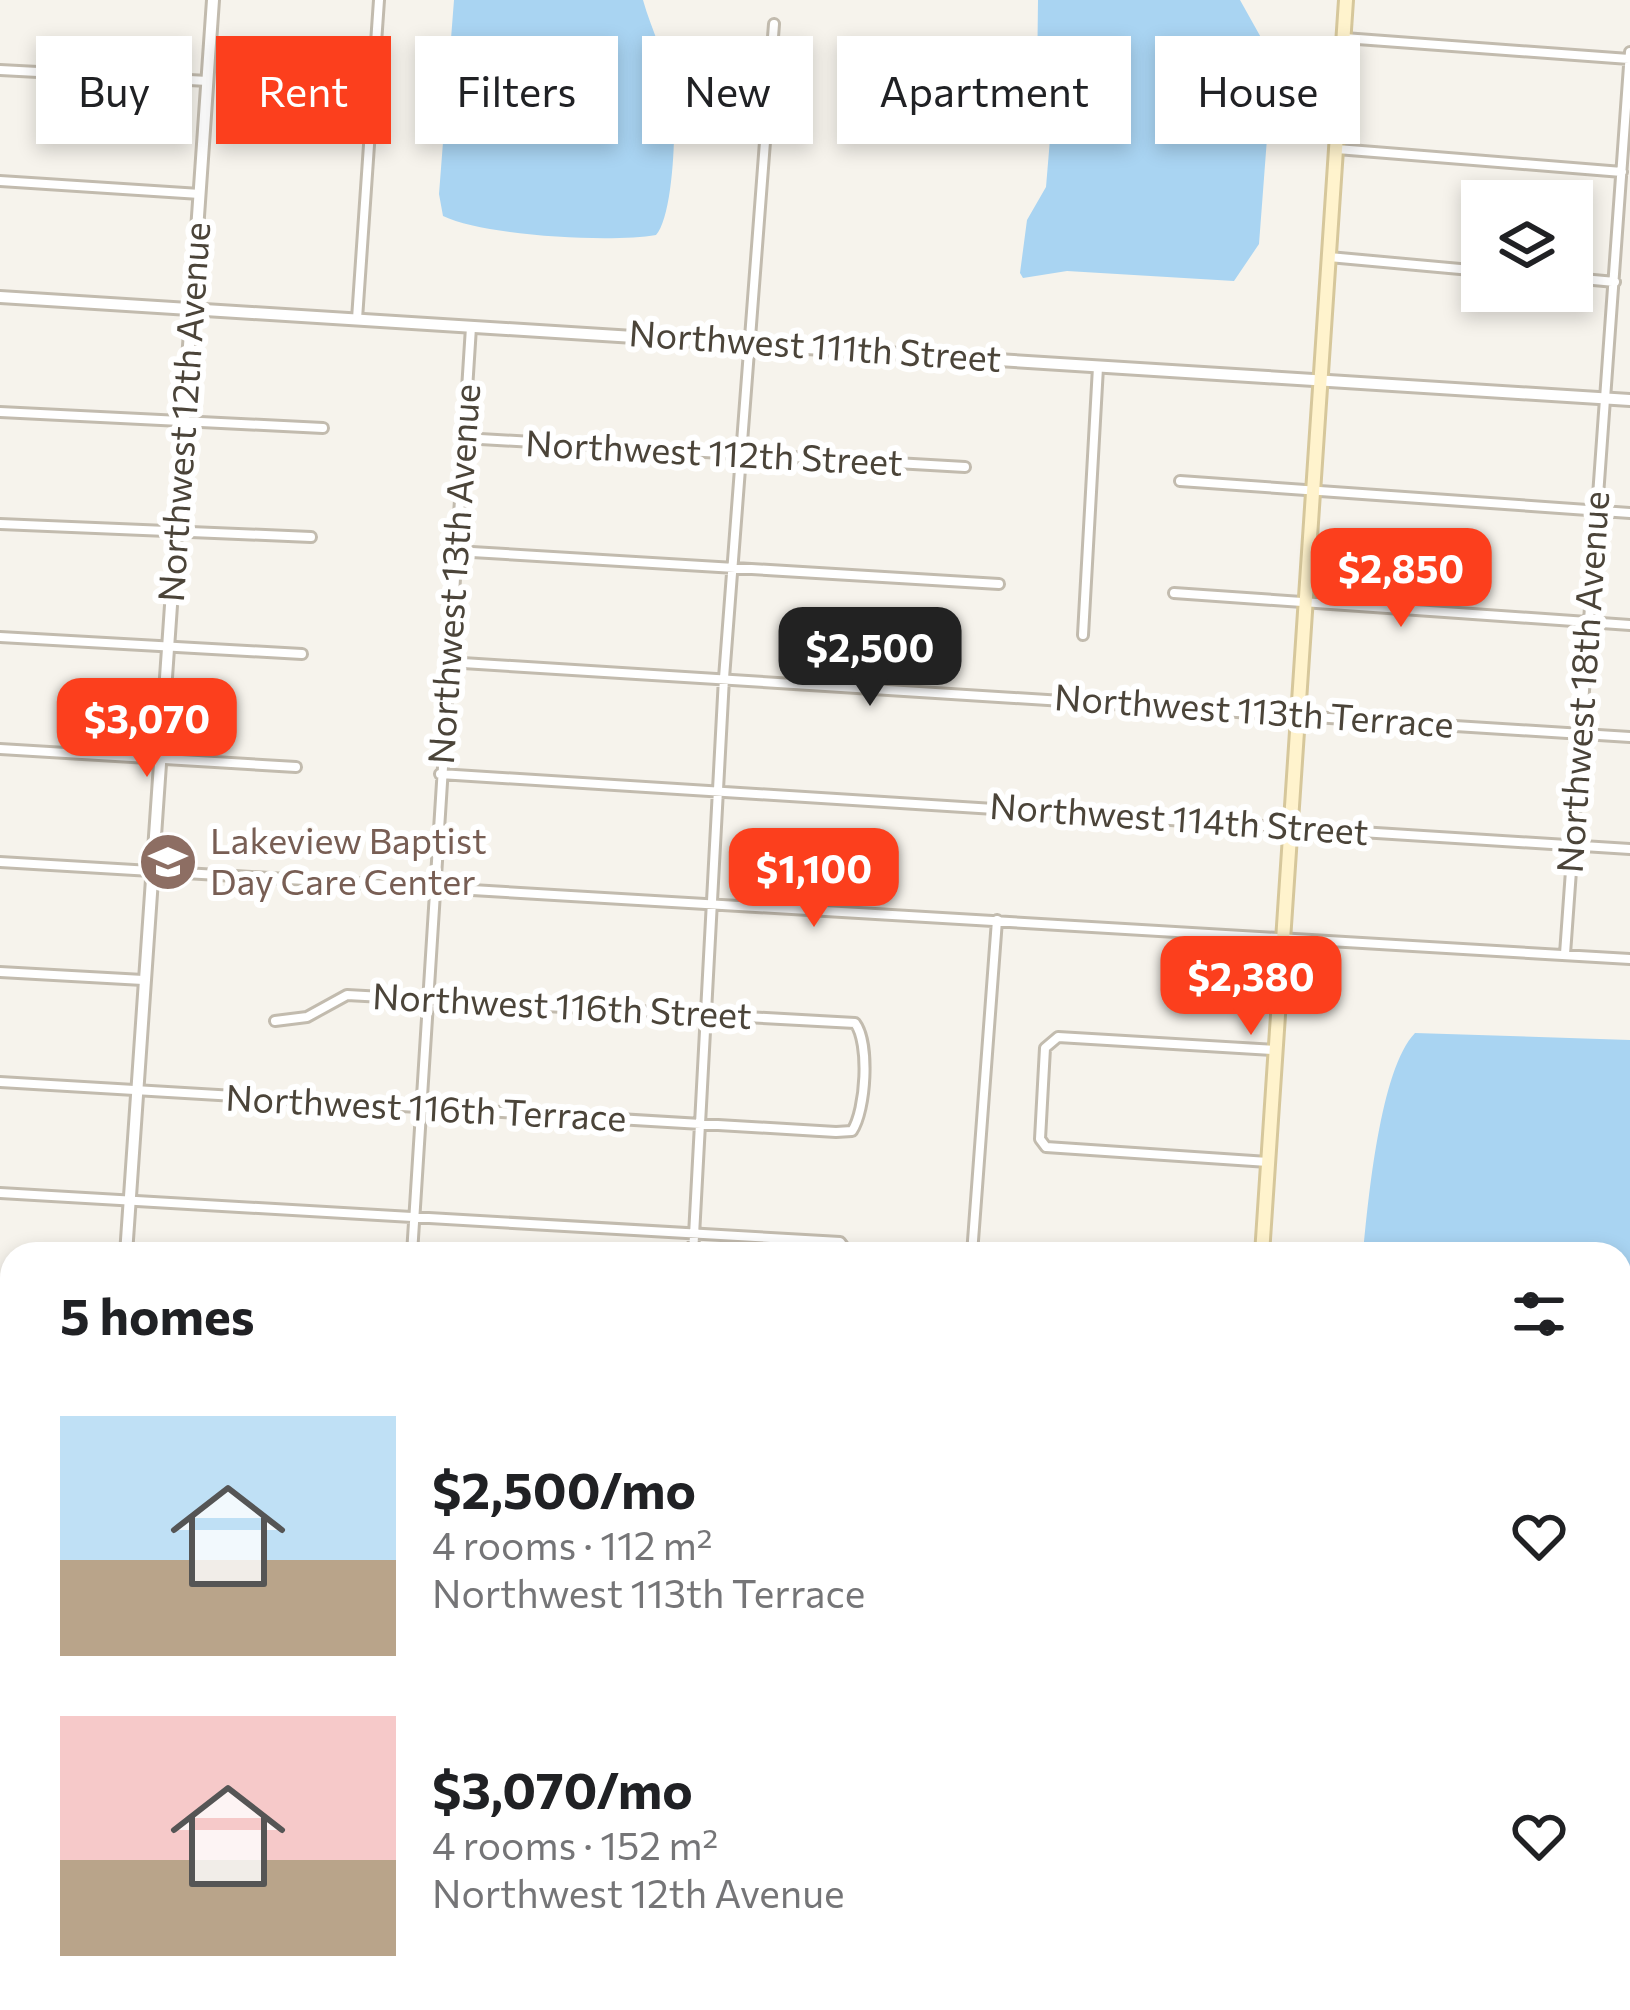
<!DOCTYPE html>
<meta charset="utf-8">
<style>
:root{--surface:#fff;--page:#f6f6f6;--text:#202124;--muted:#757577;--accent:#fc3f1d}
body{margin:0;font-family:Commissioner,sans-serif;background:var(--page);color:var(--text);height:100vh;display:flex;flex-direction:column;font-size:45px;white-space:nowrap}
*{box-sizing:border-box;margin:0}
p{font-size:39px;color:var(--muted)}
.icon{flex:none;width:66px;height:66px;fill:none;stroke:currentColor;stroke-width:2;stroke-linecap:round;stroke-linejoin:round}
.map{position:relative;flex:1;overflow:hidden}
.details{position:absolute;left:0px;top:1242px;width:1632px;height:768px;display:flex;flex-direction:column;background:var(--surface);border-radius:36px 36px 0 0;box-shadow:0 6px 18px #0003}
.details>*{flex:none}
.banner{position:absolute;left:36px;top:36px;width:1560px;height:108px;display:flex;gap:24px}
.fabs{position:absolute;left:1461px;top:180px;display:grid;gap:24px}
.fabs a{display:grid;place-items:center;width:132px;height:132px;border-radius:0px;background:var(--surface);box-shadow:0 6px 18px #0003;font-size:60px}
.price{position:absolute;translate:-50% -102px;padding:0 27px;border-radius:24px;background:var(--accent);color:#fff;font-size:39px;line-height:78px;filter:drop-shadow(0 3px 6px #0008)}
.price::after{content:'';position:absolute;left:50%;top:72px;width:36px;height:27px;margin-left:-18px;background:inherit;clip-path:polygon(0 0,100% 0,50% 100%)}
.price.current{background:#222;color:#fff}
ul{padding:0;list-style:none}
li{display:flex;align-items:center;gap:36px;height:300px;padding:0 60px}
li span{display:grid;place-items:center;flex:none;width:336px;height:240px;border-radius:0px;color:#555}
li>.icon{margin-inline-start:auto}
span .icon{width:144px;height:144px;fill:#fffc;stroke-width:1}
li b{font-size:51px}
h2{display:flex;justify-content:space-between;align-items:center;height:144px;padding:0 60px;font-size:51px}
.tag{padding:0 42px;border-radius:0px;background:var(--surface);box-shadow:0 6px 18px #0003;font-size:42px;line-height:108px}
.tag.current{background:var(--accent);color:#fff}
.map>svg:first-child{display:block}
.water{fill:#a9d4f2}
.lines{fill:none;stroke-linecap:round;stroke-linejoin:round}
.minor-casing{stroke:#c2bbae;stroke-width:14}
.tertiary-casing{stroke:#c2bbae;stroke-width:16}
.secondary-casing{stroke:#d6c79b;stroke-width:18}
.trunk-casing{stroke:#e0a43c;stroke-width:20}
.minor{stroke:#fff;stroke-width:8}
.tertiary{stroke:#fff;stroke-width:10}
.secondary{stroke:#fff3cd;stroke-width:12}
.trunk{stroke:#ffd985;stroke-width:14}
.labels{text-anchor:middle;stroke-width:12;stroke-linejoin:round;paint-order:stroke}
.street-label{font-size:36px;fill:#4b4439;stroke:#fff}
.education-label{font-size:36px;fill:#785e54;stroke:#fff;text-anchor:start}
</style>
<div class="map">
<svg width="1630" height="2010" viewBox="0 0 1630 2010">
<rect width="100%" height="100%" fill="#f6f3ec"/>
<path class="water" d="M454 0H643C651 29 667 60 672 89 677 118 674 215 656 235 610 243 485 236 443 216L439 194Z
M1038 0H1240L1273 59 1259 244 1234 281 1067 271 1023 278 1020 273 1027 220 1046 187 1050 139 1037 83Z
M1415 1033 1630 1040V1409L1620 1408V1254H1363C1368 1201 1380 1069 1415 1033Z"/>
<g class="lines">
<defs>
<path id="minor" d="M1344 38 1629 59
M0 70 208 81
M1337 149 1622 172
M0 181 200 194
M1329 257 1482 271
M1572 278 1615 282
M357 319 379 0
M0 412 323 428
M463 438 965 467
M1180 481 1630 513
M0 524 311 537
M455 551 999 584
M1174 593 1630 625
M1083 635 1098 367
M0 637 302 654
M447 662 1630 737
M0 749 296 767
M440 774 1630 849
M0 862 1630 959
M1565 954 1630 52
M0 972 143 980
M0 1082 836 1132 852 1131C866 1110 870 1043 855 1023L347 995 307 1017 275 1021
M1268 1162 1046 1147 1040 1139 1045 1048 1058 1037 1274 1050
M0 1193 840 1242 849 1254
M412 1254 471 327
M693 1254 724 678 774 24
M972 1254 997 920
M0 1303 12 1304
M0 1567 12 1568
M0 1708 12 1709
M1620 1810H1630
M0 1850 12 1851
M1620 1918 1630 1919
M0 1992 12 1993
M47 1998 66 2001
M88 2003 127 2000 299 2010
M362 2010 363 1998
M644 2010 645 1998
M929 2010 930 1998
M1335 2010 1336 1998
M1446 2010 1447 1998
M1557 2010V1998"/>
<path id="tertiary" d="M0 297 1630 400
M126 1254 213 0
M66 1998 77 2009 90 1998"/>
<path id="secondary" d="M1262 1254 1346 0
M1217 2010 1218 1998"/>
<path id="trunk" d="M0 1415 12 1416
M0 1438 12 1439
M1620 1513H1630
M1620 1535H1630"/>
</defs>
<use href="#minor" class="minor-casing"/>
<use href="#tertiary" class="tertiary-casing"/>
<use href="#secondary" class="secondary-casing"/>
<use href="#trunk" class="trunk-casing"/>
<use href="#minor" class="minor"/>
<use href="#tertiary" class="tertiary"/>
<use href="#secondary" class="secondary"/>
<use href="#trunk" class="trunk"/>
</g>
<defs>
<symbol id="school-disc" viewBox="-11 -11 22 22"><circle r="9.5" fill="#8d6e63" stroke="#fff"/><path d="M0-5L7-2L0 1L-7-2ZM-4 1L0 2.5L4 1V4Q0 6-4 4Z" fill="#fff"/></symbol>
</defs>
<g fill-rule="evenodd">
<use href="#school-disc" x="135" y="829" width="66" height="66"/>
</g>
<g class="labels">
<g class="street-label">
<text transform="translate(815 346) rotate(4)" y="13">Northwest 111th Street</text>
<text transform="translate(184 412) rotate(-86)" y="13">Northwest 12th Avenue</text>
<text transform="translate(714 453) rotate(3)" y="13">Northwest 112th Street</text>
<text transform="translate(454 574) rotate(-86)" y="13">Northwest 13th Avenue</text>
<text transform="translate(1583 682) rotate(-86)" y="13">Northwest 18th Avenue</text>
<text transform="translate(1254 711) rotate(4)" y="13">Northwest 113th Terrace</text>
<text transform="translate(1179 819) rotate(4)" y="13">Northwest 114th Street</text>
<text transform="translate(562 1006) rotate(3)" y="13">Northwest 116th Street</text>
<text transform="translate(426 1108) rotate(3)" y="13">Northwest 116th Terrace</text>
</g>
<g class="education-label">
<text x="210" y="854">Lakeview Baptist<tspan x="210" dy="41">Day Care Center</tspan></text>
</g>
</g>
</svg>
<div class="fabs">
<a><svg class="icon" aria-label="layers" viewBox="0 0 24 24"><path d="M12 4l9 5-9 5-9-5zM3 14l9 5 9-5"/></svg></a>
</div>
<b class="price" style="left:1401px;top:630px">$2,850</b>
<b class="price current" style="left:870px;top:709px">$2,500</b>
<b class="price" style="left:147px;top:780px">$3,070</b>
<b class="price" style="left:814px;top:930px">$1,100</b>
<b class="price" style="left:1251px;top:1038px">$2,380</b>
<div class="banner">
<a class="tag">Buy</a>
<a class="tag current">Rent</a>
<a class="tag">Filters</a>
<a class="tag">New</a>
<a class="tag">Apartment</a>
<a class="tag">House</a>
</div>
<section class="details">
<h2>5 homes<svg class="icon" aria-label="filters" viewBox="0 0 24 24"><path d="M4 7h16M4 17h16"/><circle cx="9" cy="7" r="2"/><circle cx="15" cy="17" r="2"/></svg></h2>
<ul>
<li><span style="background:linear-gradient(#bfe0f5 60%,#b9a48a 0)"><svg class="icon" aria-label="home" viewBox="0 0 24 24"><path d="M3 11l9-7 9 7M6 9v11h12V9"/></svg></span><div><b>$2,500/mo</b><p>4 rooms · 112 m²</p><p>Northwest 113th Terrace</p></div><svg class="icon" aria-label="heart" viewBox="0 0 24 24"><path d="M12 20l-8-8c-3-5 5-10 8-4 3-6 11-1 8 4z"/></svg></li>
<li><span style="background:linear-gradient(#f6c9c9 60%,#b9a48a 0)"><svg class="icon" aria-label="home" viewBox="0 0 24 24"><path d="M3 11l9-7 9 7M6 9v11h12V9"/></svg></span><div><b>$3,070/mo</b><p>4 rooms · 152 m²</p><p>Northwest 12th Avenue</p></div><svg class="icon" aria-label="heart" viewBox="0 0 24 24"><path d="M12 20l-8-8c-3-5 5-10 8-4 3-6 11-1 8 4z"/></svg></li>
</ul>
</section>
</div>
